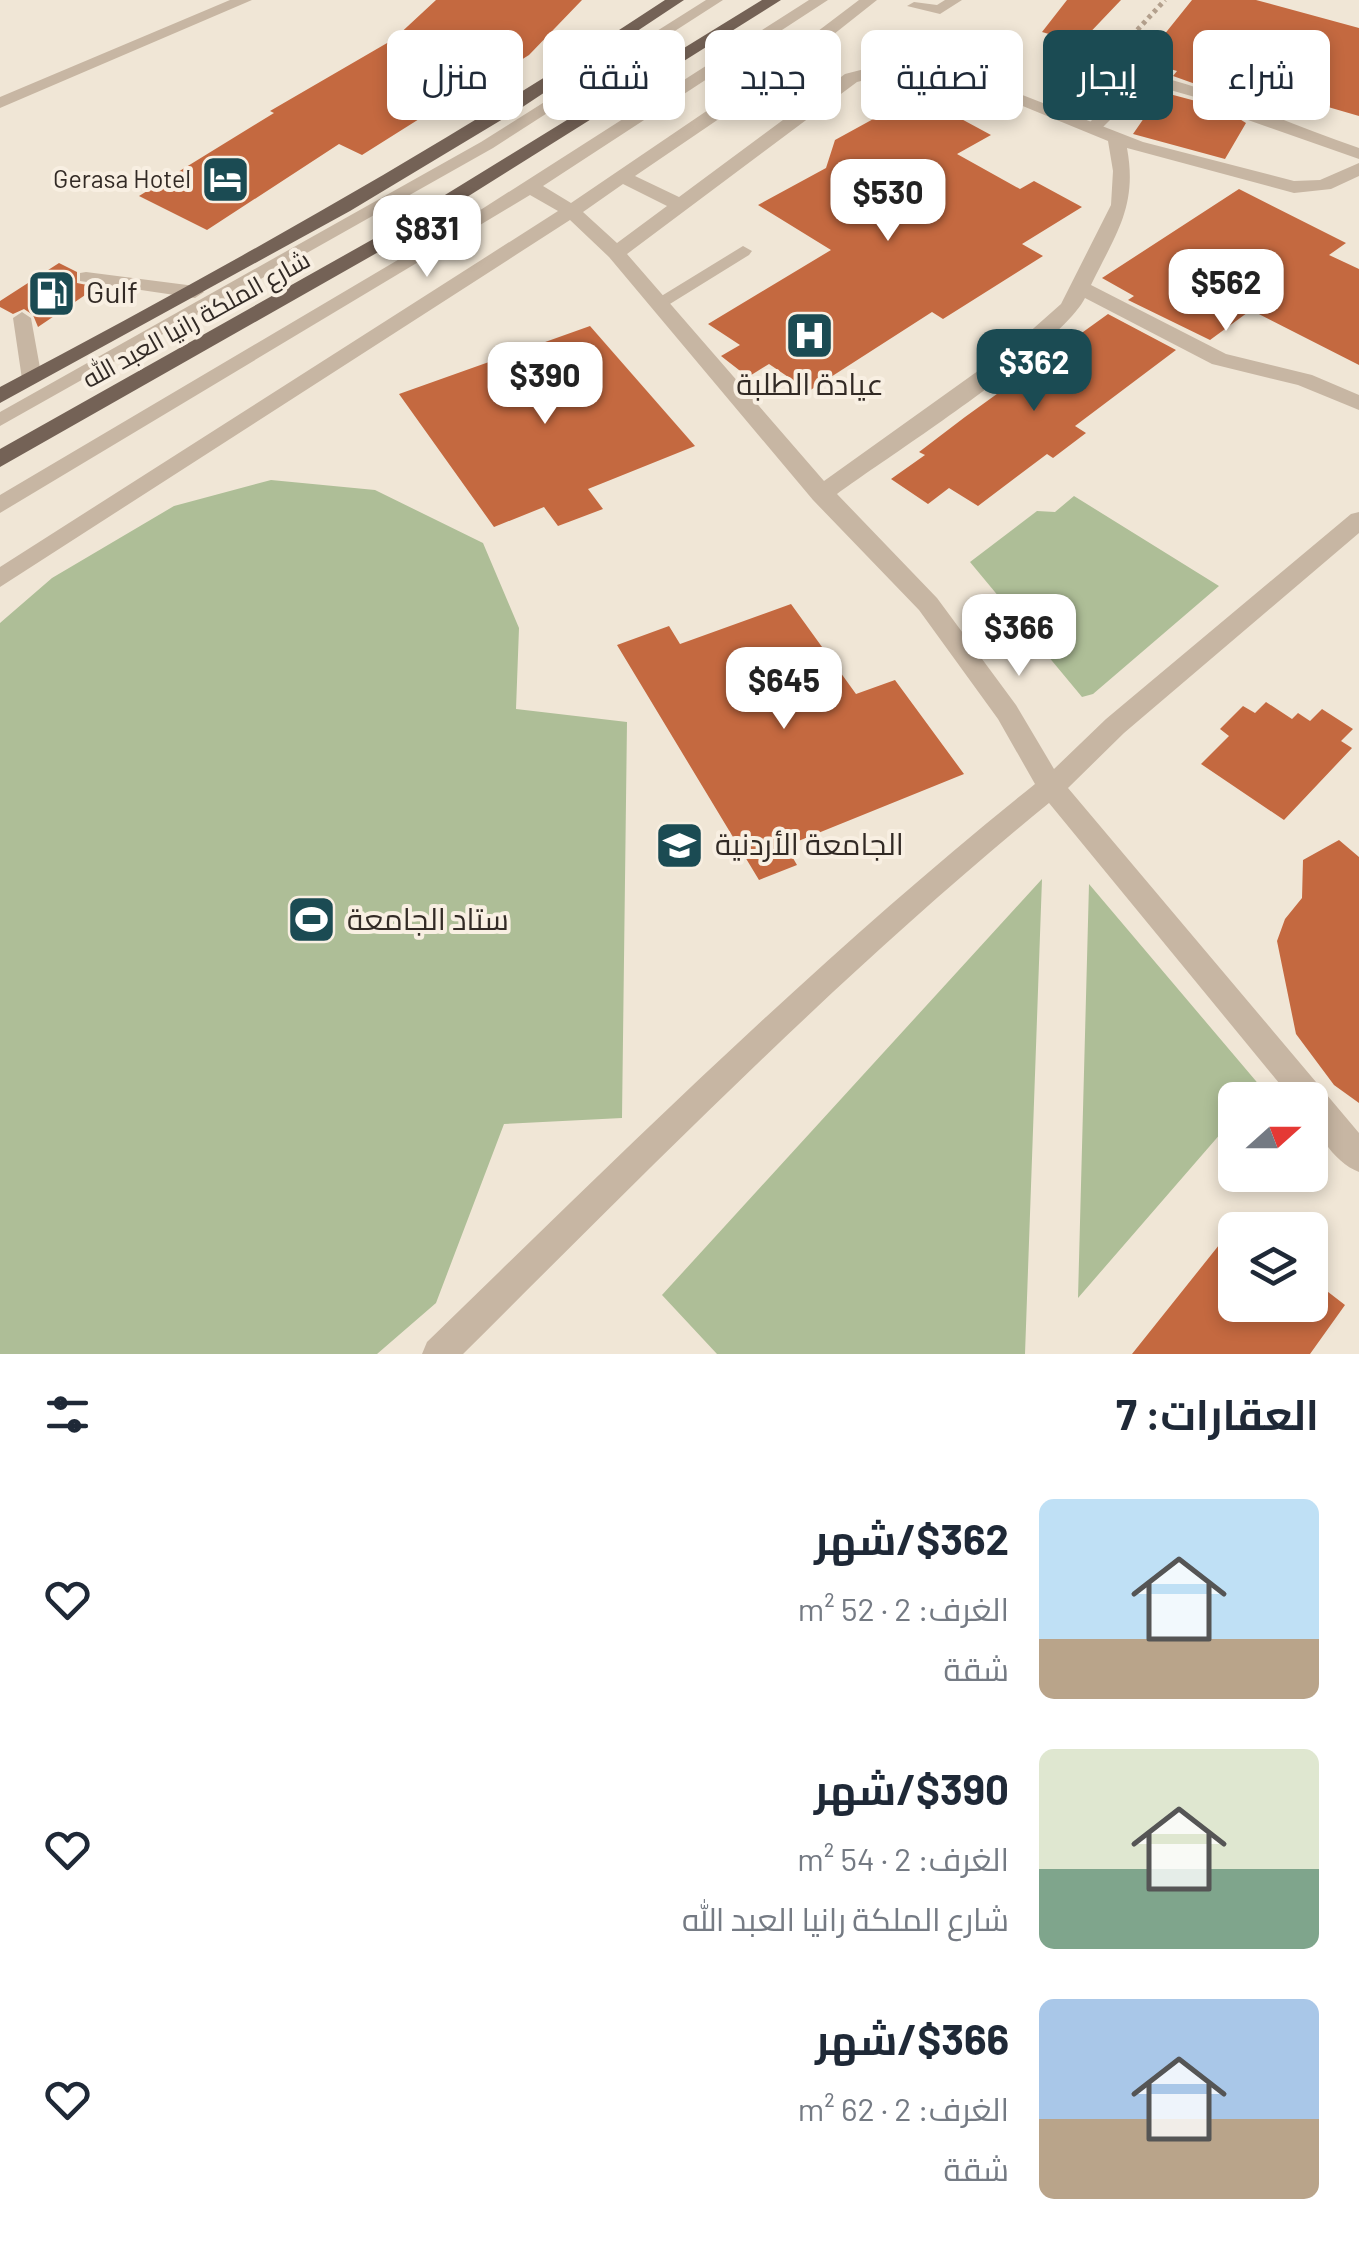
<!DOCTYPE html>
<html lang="ar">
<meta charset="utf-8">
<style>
:root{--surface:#fff;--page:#f6f6f7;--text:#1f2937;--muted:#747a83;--accent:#1b4b53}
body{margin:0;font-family:Barlow,Cairo,sans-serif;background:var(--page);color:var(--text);direction:rtl;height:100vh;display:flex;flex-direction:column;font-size:38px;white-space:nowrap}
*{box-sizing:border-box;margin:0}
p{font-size:32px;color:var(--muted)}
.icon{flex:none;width:55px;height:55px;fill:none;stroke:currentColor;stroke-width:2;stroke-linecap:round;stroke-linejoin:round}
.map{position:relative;height:1354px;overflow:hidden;direction:ltr}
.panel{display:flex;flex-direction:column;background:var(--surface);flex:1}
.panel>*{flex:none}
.top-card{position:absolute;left:30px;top:30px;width:1300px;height:90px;direction:rtl;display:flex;gap:20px}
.needle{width:65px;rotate:69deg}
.tools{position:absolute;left:1218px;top:1082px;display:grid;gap:20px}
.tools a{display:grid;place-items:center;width:110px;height:110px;border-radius:15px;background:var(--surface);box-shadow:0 5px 15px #0003;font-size:50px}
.price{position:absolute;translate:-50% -85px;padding:0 22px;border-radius:20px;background:#fff;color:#222;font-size:32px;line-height:65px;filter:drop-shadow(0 2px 5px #0008)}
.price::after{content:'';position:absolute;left:50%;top:60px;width:30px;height:22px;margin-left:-15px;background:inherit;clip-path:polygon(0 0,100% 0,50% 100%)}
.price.on{background:var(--accent);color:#fff}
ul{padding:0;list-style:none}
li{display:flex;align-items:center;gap:30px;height:250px;padding:0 40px}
li span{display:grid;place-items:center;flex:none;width:280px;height:200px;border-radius:15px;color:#555}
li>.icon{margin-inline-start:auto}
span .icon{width:120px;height:120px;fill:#fffc;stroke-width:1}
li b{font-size:42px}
h2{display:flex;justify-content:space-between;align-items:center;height:120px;padding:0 40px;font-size:42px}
.chip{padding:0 35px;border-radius:15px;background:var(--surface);box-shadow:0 5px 15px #0003;font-size:35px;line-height:90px}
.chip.on{background:var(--accent);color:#fff}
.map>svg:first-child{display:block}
.green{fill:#aebe97}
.building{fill:#c46940}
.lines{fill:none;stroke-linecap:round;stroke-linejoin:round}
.path{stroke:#b3a08d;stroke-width:5;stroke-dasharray:4 4;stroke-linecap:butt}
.lane{fill:#c7b6a3;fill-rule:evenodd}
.street{fill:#c7b6a3;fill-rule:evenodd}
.primary{fill:#746256;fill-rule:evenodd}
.labels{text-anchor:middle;stroke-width:8;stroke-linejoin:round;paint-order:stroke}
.far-poi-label{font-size:25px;fill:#322a25;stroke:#f8efe2;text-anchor:end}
.far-street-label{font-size:25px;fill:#322a25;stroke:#f8efe2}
.poi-label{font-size:30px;fill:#322a25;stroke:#f8efe2;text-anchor:start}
</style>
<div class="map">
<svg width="1359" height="1354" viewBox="0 0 1359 1354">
<rect width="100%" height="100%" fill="#f0e6d6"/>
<path class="green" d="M271 480 375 490 483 543 519 628 516 709 627 722 622 1118 504 1124 436 1303 377 1354H0V623L52 578 174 506Z
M1074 496 1219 586 1093 694 1082 697 970 562 1037 511 1055 512Z
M1042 879 1025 1354H717L662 1295Z
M1089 884 1261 1087 1250 1100H1235V1117L1078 1298Z"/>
<path class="building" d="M436 0H582L529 55 467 94 462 92 362 155 339 144 207 230 139 196 274 113 270 111 394 39Z
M1067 0H1121L1080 43 1042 32Z
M1192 0H1256L1359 28V116L1297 98 1293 104 1263 95 1257 106 1173 76 1177 71 1143 61Z
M1162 92 1222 108 1246 123 1225 159 1133 134Z
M917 95 991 135 957 154 1020 189 1034 181 1082 207 1022 244 1043 256 943 319 932 312 809 391 769 364 748 377 721 356 740 345 708 324 831 250 758 205 826 168 835 140Z
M1239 189 1346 243 1329 255 1359 269V365L1251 310 1210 340 1128 300 1134 296 1102 278Z
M59 263 77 272V283L97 287 38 327 33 315 24 309 13 314 0 307V301Z
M1108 314 1176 350 1075 426 1086 433 1053 458 1047 454 978 506 949 488 928 504 891 479 925 455 919 452 965 417Z
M590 326 695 446 588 489 603 509 558 526 544 507 494 527 399 394Z
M791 604 856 694 895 680 964 774 786 846 797 865 759 880 617 645 669 626 680 644Z
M1266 702 1292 719 1298 713 1310 721 1322 709 1353 729 1341 741 1352 748 1284 820 1201 764 1229 736 1220 729 1243 706 1255 713Z
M1339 840 1359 857V1103L1334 1085 1296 1034 1277 941 1285 919 1302 898 1303 860Z
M1235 1225V1305H1310V1278L1345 1305 1310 1354H1132Z"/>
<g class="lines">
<path class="path" d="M1115 76 1104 66 1165 0"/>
<path class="lane" d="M706 0H723L493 148 0 426V412L481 142Z
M945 0H962L940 14 907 6 914 2 937 5Z
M1157 76C1227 94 1291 125 1359 148V159L1248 120 1223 105 1156 86 1142 88 1098 132H1086V126L1131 81Z
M743 246 752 251 749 255 665 307 659 309 650 303Z
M86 272 195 286 204 292 195 298 80 281V273Z
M22 312 31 318 42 379 32 385 22 379 13 318Z"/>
<path class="street" d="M230 0H252L0 108V97Z
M809 0H828L543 186 571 203 764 72 859 0H877L776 80 635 176 679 197 845 74 884 64H918L958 70 1143 142 1294 181 1320 180 1359 163V176L1331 189 1294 193 1127 148C1138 207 1115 235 1091 285L1226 354 1312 375 1359 395V410L1298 385 1212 364 1085 298C1061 346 889 456 837 494L937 598 1016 705 1054 769 1106 719 1351 514 1359 512V533L1124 733 1068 788 1359 1133V1172C1333 1162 1310 1127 1310 1100H1293L1049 803C841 973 653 1165 463 1354H422L427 1342C625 1150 820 956 1035 784L998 719 919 610 813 500 609 257 570 220 0 587V567L558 211 530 195 0 513V495L457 225ZM918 74 979 88 1108 141 1113 171 1111 205 1061 304 1017 343 824 481 627 254 857 82 885 75ZM623 184 667 206 617 243 583 212Z"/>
<path class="primary" d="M665 0H684L518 110 350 211 0 403V387C227 267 450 142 665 0Z
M762 0H781L389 246 0 467V449L375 238Z"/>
</g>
<defs>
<symbol id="hotel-square" viewBox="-11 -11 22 22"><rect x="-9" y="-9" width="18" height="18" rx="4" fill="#1b4b53" stroke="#f8efe2"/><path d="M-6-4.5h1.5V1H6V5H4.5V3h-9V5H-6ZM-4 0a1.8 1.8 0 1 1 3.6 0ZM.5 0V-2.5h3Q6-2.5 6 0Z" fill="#fff"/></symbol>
<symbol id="fuel-square" viewBox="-11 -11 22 22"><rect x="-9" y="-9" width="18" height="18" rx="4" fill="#1b4b53" stroke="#f8efe2"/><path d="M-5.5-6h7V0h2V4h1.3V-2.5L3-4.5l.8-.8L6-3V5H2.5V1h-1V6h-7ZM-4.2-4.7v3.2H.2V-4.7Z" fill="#fff"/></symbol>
<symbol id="hospital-square" viewBox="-11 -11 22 22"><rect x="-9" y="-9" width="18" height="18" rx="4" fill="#1b4b53" stroke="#f8efe2"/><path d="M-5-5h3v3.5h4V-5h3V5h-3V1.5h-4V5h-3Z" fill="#fff"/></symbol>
<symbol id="university-square" viewBox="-11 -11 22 22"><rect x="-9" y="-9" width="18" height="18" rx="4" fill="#1b4b53" stroke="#f8efe2"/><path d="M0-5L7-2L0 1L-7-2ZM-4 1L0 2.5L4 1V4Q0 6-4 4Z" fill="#fff"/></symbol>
<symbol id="stadium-square" viewBox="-11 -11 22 22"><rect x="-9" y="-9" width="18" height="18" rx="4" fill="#1b4b53" stroke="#f8efe2"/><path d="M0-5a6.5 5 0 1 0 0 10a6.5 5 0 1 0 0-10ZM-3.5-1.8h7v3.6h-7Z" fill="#fff"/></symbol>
</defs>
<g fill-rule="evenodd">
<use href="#hotel-square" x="198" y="152" width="55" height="55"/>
<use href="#fuel-square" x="24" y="266" width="55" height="55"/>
<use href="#hospital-square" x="782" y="308" width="55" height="55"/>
<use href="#university-square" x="652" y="818" width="55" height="55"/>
<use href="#stadium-square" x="284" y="892" width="55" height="55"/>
</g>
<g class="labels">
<g class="far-poi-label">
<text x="191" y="188">Gerasa Hotel</text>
</g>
<g class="far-street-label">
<text transform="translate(196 319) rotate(-29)" y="9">شارع الملكة رانيا العبد الله</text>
</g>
<g class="poi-label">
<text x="86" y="303">Gulf</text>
<text x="810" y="395" text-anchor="middle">عيادة الطلبة</text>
<text x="715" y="855">الجامعة الأردنية</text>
<text x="347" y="930">ستاد الجامعة</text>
</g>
</g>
</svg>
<div class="tools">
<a><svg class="needle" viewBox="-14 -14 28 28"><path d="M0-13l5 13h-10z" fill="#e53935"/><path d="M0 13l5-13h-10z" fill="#747a83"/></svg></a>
<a><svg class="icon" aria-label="layers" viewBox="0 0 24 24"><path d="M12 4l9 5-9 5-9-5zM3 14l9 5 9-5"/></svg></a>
</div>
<b class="price" style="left:888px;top:244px">$530</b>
<b class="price" style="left:427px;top:280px">$831</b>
<b class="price" style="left:1226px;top:334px">$562</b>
<b class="price on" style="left:1034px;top:414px">$362</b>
<b class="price" style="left:545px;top:427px">$390</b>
<b class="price" style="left:1019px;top:679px">$366</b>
<b class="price" style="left:784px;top:732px">$645</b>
<div class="top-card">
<a class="chip">شراء</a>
<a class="chip on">إيجار</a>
<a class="chip">تصفية</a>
<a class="chip">جديد</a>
<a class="chip">شقة</a>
<a class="chip">منزل</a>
</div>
</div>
<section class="panel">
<h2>العقارات: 7<svg class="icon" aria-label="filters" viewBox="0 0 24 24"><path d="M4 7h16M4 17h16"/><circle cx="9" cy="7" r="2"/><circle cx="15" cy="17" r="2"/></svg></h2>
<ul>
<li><span style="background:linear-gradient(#bfe0f5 70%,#b9a48a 0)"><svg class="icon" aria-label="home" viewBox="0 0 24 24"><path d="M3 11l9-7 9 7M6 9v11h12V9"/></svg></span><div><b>$362/شهر</b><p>الغرف: 2 · 52 m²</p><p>شقة</p></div><svg class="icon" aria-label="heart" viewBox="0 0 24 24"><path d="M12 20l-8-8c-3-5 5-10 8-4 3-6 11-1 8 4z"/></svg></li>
<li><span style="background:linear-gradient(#dfe7d0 60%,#7fa58c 0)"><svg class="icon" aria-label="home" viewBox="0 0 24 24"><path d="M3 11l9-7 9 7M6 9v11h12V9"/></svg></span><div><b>$390/شهر</b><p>الغرف: 2 · 54 m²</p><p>شارع الملكة رانيا العبد الله</p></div><svg class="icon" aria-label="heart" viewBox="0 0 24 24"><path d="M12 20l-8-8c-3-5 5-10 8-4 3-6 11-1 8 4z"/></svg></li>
<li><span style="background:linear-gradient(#a9c7e8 60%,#b9a48a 0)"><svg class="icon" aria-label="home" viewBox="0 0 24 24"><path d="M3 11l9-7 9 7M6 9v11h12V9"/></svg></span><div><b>$366/شهر</b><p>الغرف: 2 · 62 m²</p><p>شقة</p></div><svg class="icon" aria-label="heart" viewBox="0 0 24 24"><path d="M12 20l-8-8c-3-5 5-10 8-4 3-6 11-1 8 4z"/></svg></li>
</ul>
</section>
